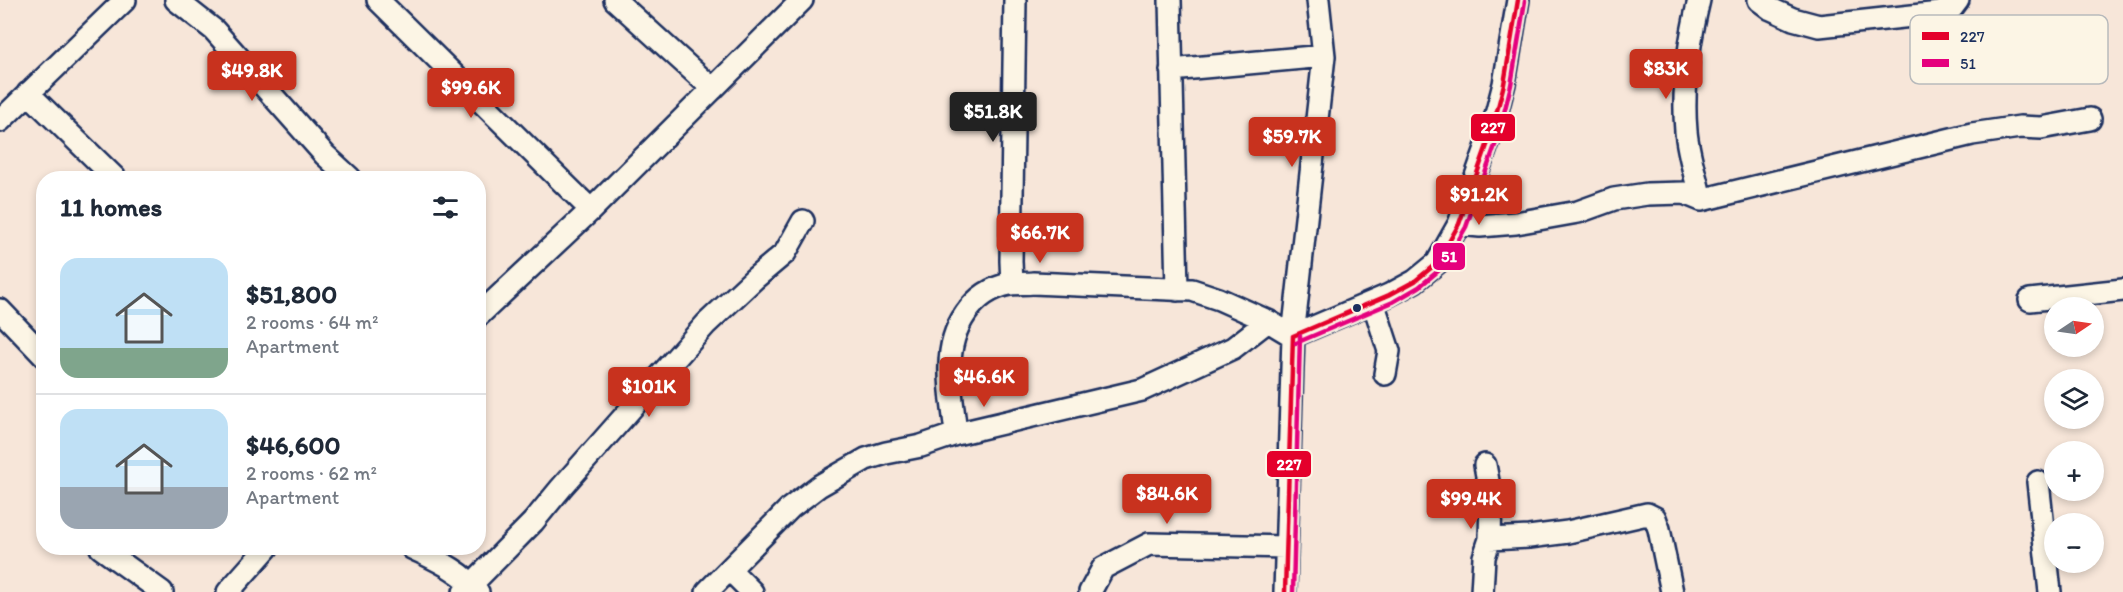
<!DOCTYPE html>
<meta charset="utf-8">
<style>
:root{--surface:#fff;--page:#f2f2f3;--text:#1f2937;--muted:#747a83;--line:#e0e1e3;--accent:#c8321e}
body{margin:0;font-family:Itim,sans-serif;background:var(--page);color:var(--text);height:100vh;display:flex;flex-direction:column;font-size:22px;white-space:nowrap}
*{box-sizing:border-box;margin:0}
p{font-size:20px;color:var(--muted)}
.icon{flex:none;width:33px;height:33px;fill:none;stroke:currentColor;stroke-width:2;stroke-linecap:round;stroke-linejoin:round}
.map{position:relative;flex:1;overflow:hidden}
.drawer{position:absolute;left:36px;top:171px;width:450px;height:384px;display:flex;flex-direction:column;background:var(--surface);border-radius:24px;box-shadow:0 3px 9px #0003}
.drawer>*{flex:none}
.needle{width:39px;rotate:77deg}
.controls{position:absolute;left:2044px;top:297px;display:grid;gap:12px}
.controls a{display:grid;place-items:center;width:60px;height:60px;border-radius:50%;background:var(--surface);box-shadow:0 3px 9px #0003;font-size:30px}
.price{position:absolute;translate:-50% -51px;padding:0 14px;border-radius:6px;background:var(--accent);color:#fff;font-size:20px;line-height:39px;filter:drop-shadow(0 2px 3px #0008)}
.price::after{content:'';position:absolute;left:50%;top:36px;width:18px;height:14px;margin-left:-9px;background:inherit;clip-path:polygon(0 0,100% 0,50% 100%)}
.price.active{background:#222;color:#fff}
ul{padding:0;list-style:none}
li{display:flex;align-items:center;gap:18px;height:150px;padding:0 24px}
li+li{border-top:2px solid var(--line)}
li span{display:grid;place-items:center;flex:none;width:168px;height:120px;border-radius:18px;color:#555}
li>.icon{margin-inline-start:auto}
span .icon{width:72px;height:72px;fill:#fffc;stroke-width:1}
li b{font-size:26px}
h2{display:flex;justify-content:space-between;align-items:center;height:72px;padding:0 24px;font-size:26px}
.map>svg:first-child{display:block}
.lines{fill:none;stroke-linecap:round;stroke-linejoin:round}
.minor-casing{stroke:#1b2f5e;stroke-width:26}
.minor{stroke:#fcf5e5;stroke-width:21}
.bus-1-casing{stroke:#fcf5e5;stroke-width:9}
.bus-2-casing{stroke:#fcf5e5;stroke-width:9}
.bus-1{stroke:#e4002b;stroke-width:4.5}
.bus-2{stroke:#e5007d;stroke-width:4.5}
.bus-dot{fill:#1b2f5e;stroke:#fcf5e5;stroke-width:2}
.key{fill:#fcf5e5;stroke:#b8babc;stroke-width:1.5}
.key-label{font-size:16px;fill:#1b2f5e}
.line-badge{stroke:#fcf5e5;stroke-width:2}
.badge-label{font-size:16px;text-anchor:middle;font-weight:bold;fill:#fff}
</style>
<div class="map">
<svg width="2123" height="592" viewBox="0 0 2123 592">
<rect width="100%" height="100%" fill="#f7e6d9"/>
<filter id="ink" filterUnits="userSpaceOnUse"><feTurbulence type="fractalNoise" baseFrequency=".0167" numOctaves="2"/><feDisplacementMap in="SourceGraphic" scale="12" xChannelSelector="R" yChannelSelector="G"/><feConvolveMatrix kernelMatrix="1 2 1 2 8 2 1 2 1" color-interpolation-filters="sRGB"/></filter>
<g filter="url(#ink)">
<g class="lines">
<defs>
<path id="minor" d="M176 0 214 30 325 155 350 178
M378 0 591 210
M615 0 713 89
M1170 0 1177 290
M1699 0C1689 42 1682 87 1686 131 1688 154 1696 177 1701 200
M1759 0 1771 9 1793 19 1819 26 1940 13 1952 8 1958 0
M1171 70 1324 56
M28 93 115 178
M0 121 125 0
M1459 224 1480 226 1516 223 1578 212 1614 199 1647 194 1684 193 1701 200 1972 134 2020 127 2041 128 2090 119
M1012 284 1011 261 1015 0
M2030 300 2123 290
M1373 302 1389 351 1385 374
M0 310 44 356
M478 316 591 210 802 0
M1293 336 1389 295 1415 281 1437 263 1459 224 1491 134 1504 84 1518 0
M956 434C954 412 949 388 950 366 950 328 972 291 1010 284 1018 283 1026 284 1033 283L1192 290 1219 299 1268 321
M2038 482 2050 592
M1490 539 1529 537 1568 532 1647 514 1655 518 1659 529 1672 592
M101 548 162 592
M412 548C434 559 463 571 478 592
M730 570 752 592
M228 592 267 548
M464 592 533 522 561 488 706 324 754 279 785 253 803 221
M707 592 790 508 819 486 866 459 886 453 921 446 956 434 1142 390 1233 348 1268 321 1293 336
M1090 592 1103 568 1149 544 1285 547
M1285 592 1293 336 1324 56 1318 0
M1482 592 1484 557 1490 539 1491 497 1485 465"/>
</defs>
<use href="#minor" class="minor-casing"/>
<use href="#minor" class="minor"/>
<defs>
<path id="bus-1" d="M1293 336 1389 295 1415 281 1437 263 1459 224 1491 134 1504 84 1518 0
M1285 592 1293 336"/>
<path id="bus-2" d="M1296 343 1393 302 1419 287 1443 267 1466 227 1498 137 1511 85 1525 1
M1293 592 1300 336"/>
</defs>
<use href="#bus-1" class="bus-1-casing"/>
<use href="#bus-2" class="bus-2-casing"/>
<use href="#bus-1" class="bus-1"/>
<use href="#bus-2" class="bus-2"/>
</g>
</g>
<circle class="bus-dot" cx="1357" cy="308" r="5"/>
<rect x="1910" y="15" width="198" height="69" rx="9" class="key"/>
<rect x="1922" y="32" width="27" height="8" fill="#e4002b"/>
<rect x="1922" y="59" width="27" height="8" fill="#e5007d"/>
<g class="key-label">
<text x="1960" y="42">227</text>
<text x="1960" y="69">51</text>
</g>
<g class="line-badge">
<rect x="1470" y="113" width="46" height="29" rx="6" fill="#e4002b"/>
<rect x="1432" y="242" width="34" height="29" rx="6" fill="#e5007d"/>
<rect x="1266" y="450" width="46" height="28" rx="6" fill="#e4002b"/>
</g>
<g class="badge-label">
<text x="1493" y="133">227</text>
<text x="1449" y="262">51</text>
<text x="1289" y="470">227</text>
</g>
</svg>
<div class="controls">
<a><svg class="needle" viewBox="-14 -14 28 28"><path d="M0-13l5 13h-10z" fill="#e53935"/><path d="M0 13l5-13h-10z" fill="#747a83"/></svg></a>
<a><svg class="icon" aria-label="layers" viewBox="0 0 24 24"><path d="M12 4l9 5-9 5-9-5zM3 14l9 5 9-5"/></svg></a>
<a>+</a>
<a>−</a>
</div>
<b class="price" style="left:1666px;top:100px">$83K</b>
<b class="price" style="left:252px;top:102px">$49.8K</b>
<b class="price" style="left:471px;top:119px">$99.6K</b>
<b class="price active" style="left:993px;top:143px">$51.8K</b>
<b class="price" style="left:1292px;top:168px">$59.7K</b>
<b class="price" style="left:1479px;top:226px">$91.2K</b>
<b class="price" style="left:1040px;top:264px">$66.7K</b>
<b class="price" style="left:984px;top:408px">$46.6K</b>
<b class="price" style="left:649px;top:418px">$101K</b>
<b class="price" style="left:1167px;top:525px">$84.6K</b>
<b class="price" style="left:1471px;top:530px">$99.4K</b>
<section class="drawer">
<h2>11 homes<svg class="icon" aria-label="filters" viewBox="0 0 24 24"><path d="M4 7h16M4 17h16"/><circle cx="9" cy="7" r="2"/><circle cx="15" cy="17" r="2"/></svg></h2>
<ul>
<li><span style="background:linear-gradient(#bfe0f5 75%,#7fa58c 0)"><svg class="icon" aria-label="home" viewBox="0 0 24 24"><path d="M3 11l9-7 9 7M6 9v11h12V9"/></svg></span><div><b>$51,800</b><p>2 rooms · 64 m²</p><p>Apartment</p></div></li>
<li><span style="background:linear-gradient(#bfe0f5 65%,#9aa5b1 0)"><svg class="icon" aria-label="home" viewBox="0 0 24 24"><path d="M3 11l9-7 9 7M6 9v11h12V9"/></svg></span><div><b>$46,600</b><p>2 rooms · 62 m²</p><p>Apartment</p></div></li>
</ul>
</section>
</div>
